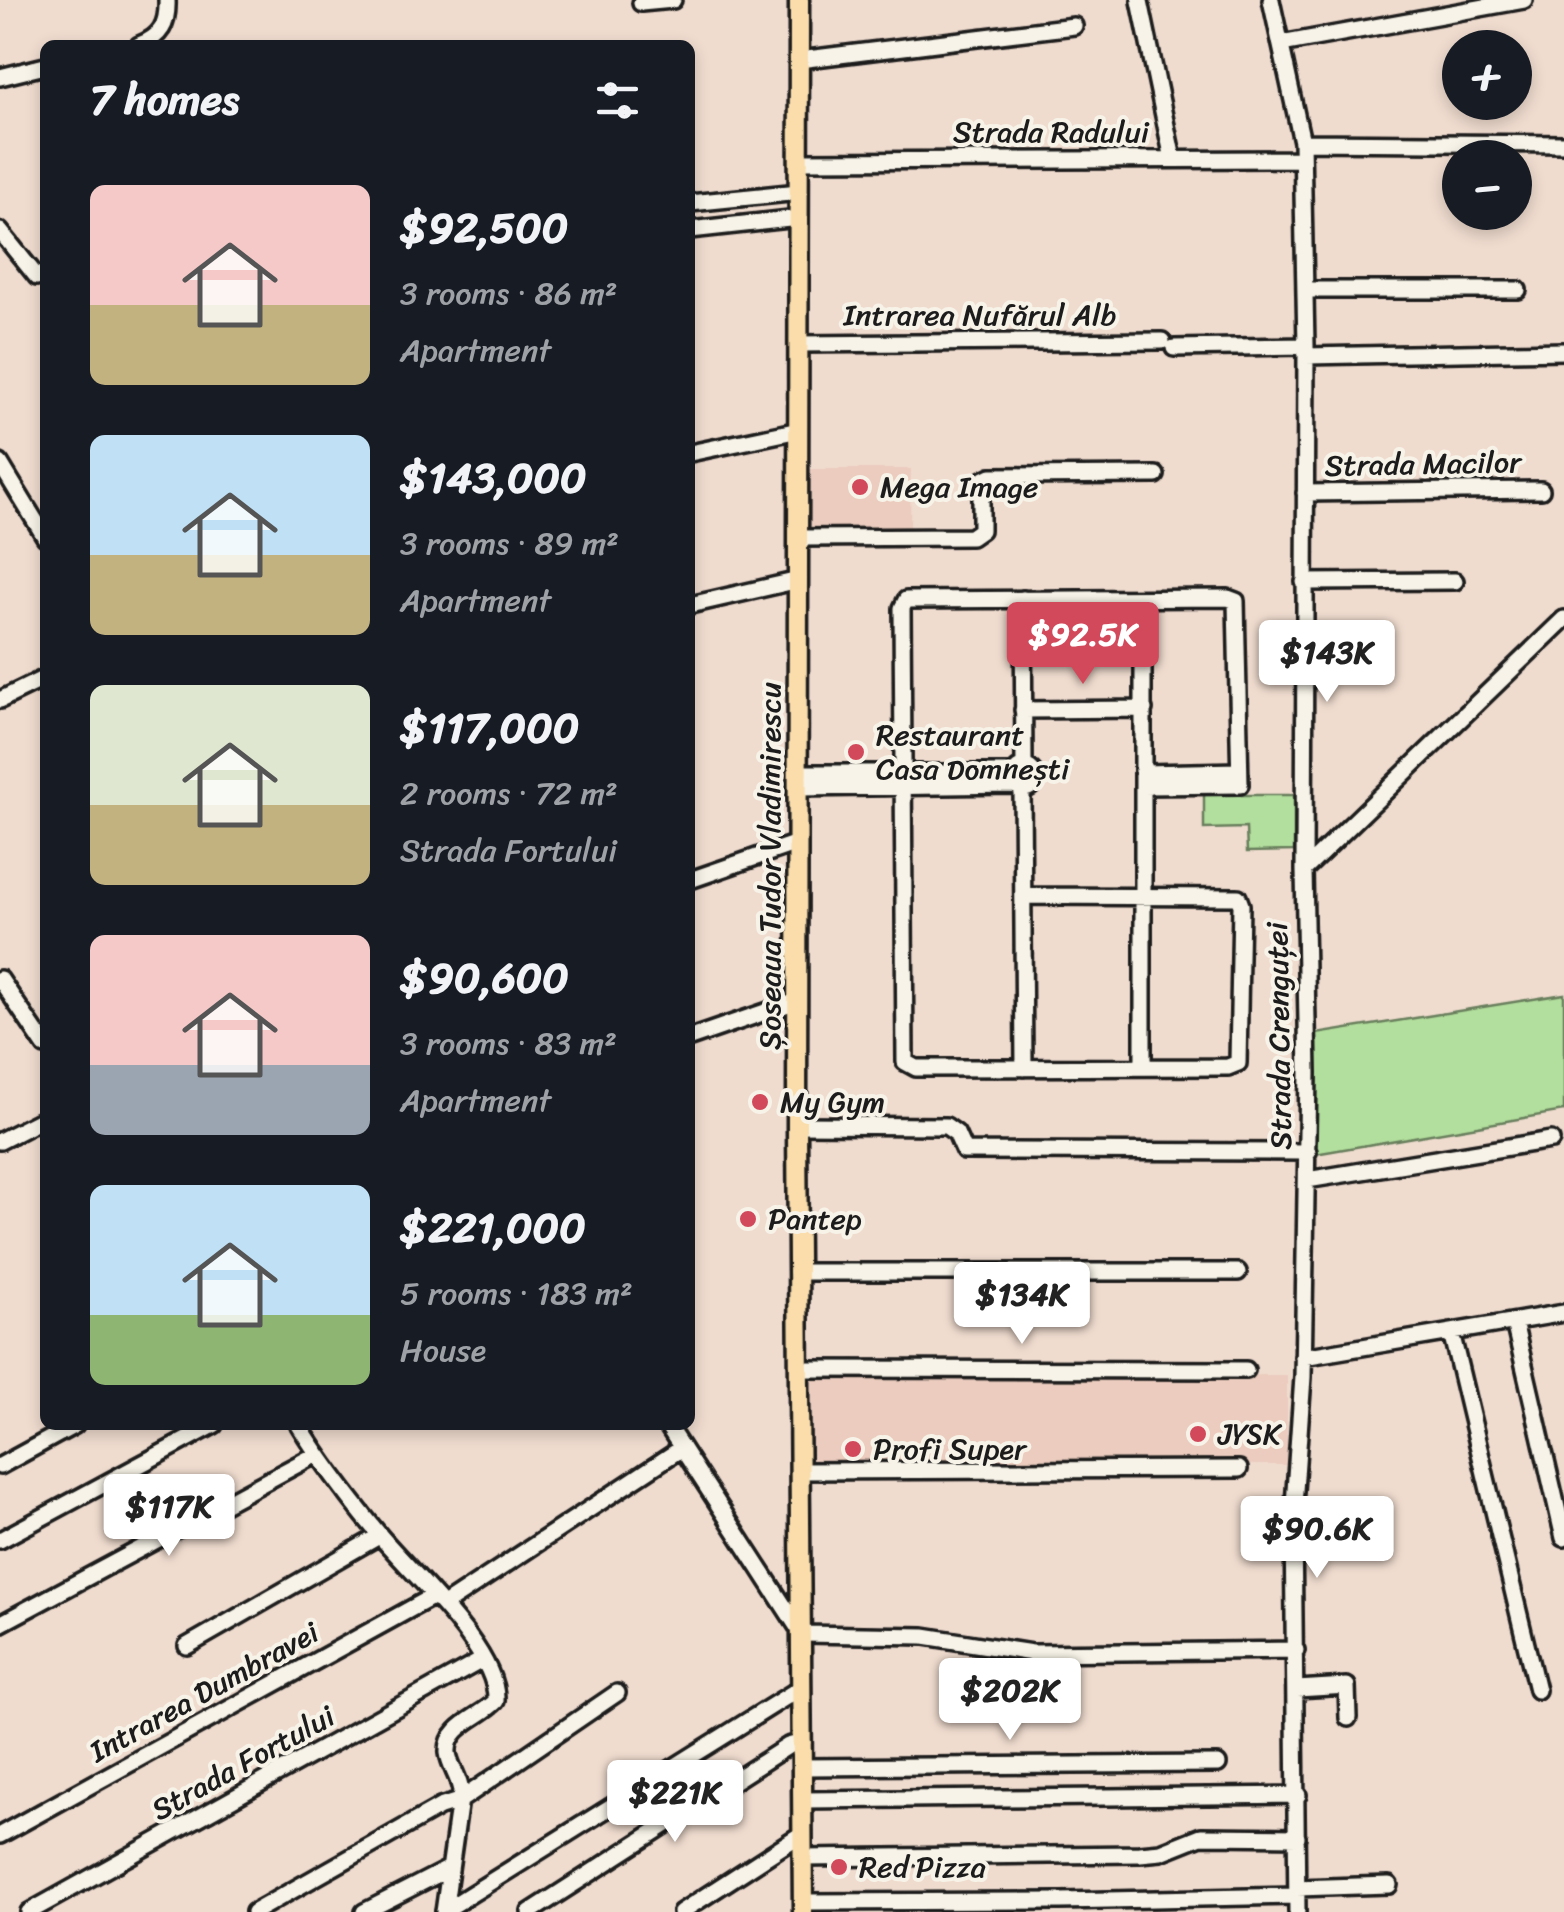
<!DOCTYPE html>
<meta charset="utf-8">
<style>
:root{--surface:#171b24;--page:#242831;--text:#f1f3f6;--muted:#9ea1a6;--accent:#d1495b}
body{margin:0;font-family:Sriracha,sans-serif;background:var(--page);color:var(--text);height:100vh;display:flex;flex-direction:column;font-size:38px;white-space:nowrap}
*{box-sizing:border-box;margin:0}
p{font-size:32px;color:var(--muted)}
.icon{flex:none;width:55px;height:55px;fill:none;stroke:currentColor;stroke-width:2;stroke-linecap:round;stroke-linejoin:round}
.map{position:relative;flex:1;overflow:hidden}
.sheet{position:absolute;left:40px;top:40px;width:655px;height:1390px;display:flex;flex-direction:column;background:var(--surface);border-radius:15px;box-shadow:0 5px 15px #0003}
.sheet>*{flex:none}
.tools{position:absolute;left:1442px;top:30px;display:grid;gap:20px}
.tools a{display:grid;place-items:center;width:90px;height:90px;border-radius:50%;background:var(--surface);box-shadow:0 5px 15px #0003;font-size:50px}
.price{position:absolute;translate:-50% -85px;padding:0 22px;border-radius:10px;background:#fff;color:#222;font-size:32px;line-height:65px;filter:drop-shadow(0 2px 5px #0008)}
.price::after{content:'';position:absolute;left:50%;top:60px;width:30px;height:22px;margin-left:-15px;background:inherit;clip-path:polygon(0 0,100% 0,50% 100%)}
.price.current{background:var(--accent);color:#fff}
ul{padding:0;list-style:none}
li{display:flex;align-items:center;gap:30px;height:250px;padding:0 50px}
li span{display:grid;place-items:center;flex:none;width:280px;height:200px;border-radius:15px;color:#555}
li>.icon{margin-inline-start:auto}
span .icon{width:120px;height:120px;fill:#fffc;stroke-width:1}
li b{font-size:42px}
h2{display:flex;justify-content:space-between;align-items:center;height:120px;padding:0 50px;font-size:42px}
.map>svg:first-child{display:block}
.built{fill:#ebccbe}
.park{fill:#b2df9d;stroke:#677e5c;stroke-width:2.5}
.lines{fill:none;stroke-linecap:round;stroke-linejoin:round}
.minor-casing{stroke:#1c1c1c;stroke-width:22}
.major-casing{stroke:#1c1c1c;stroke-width:25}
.minor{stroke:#f7f3e8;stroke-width:15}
.major{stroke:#faddab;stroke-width:18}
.poi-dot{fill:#d1495b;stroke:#f7f3e8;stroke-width:4}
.labels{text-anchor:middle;stroke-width:8;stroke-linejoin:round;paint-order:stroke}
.street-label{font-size:30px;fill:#1c1c1c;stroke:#f7f3e8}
.poi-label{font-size:30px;fill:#1c1c1c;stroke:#f7f3e8;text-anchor:start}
</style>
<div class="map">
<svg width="1564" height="1912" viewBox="0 0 1564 1912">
<rect width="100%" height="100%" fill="#f0dccf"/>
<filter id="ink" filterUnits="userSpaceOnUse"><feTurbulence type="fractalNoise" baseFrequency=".01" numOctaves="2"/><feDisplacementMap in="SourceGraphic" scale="20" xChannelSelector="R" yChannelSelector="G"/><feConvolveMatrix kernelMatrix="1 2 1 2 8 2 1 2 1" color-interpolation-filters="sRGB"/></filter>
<g filter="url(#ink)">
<path class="built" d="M810 469H911L910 532 810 533Z
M1287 1375V1465L810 1466 809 1377Z"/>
<path class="park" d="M1204 787H1241L1242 795H1294V851L1247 852 1246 828 1204 829Z
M1564 994V1111L1315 1154 1316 1034Z"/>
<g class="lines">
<defs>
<path id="minor" d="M1271 0 1302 142 1306 346 1304 870 1308 1073 1303 1377 1293 1519 1297 1912
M1140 1 1173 159
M641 3 673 0
M1281 44 1524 0
M139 45C161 37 168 24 167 0
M799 60 1074 26
M0 77 45 66
M1302 142 1564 144
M799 161 1302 159
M690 203 799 192
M690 230 799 218
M0 231 37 277
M1305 290H1518
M798 344 1162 341
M1174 348 1306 346
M1306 356 1564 351
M690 453 799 430
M0 463 45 537
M1305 493 1541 490
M799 538 971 537 981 530V486L983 480 991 476 1156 475
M1304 582 1455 581
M1023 599 1024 767
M690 605 799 580
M0 700 45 678
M1023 710 1144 709
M1013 778a11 11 0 1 1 22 0a11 11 0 1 1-22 0Z
M798 773H1014
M1144 773 1239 771
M798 788 1015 785
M1022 789 1024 1068
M1304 870 1564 619
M690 880 797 843
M1025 896 1238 897 1241 905 1238 1063 1228 1067 916 1068 905 1062 902 608 906 600 1228 598 1236 601 1240 785 1143 786
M0 979 45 1046
M690 1038 797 1001
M1143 1067V599
M797 1125 946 1126 956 1133 964 1151 1308 1152
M0 1141 45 1118
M1307 1180 1551 1140
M797 1272H1238
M1514 1322 1564 1538
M1451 1332 1537 1690
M1303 1357 1564 1313
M798 1369 1246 1370
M299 1425C322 1463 349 1498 377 1532 408 1571 499 1650 496 1701 481 1717 446 1726 448 1753 450 1767 460 1778 461 1792L444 1912
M667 1425 802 1634 924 1636 1032 1653 1296 1650
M0 1466 75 1425
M799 1471 1239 1469
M0 1540 214 1425
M450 1601 682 1448
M0 1624 317 1454
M187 1646 379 1536
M1297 1689 1347 1686 1348 1718
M803 1767 1218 1764
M803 1800 1298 1795
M0 1835 434 1596
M803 1858 1140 1854 1161 1852 1201 1836 1297 1837
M1297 1888 1389 1885
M803 1902 1061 1901 1297 1896
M444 1911 802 1687
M29 1912 482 1660
M254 1912 440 1807 459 1801 617 1693
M364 1912 448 1869
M530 1912 788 1746 803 1742
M681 1912 803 1833"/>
<path id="major" d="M799 0 797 1128 803 1912"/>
</defs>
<use href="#minor" class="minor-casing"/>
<use href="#major" class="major-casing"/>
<use href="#minor" class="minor"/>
<use href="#major" class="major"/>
</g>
</g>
<g class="poi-dot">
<circle cx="860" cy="487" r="10"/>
<circle cx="856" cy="752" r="10"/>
<circle cx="760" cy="1102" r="10"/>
<circle cx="748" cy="1219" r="10"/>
<circle cx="1198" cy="1434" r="10"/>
<circle cx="853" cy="1449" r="10"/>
<circle cx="839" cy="1867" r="10"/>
</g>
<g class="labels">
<g class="street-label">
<text x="1051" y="142">Strada Radului</text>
<text x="980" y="325">Intrarea Nufărul Alb</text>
<text transform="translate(1423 464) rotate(-1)" y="10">Strada Macilor</text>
<text transform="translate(770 866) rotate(-90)" y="10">Șoseaua Tudor Vladimirescu</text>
<text transform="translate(1279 1036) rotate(-91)" y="10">Strada Crenguței</text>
<text transform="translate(204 1692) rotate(-29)" y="10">Intrarea Dumbravei</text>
<text transform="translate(243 1763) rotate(-29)" y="10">Strada Fortului</text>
</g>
<g class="poi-label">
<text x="880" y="497">Mega Image</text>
<text x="876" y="745">Restaurant<tspan x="876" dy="34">Casa Domnești</tspan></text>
<text x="780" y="1112">My Gym</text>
<text x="768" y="1229">Pantep</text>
<text x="1218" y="1444">JYSK</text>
<text x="873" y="1459">Profi Super</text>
<text x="859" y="1877">Red Pizza</text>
</g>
</g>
</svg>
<div class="tools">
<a>+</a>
<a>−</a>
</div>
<b class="price current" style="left:1083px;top:687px">$92.5K</b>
<b class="price" style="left:1327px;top:705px">$143K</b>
<b class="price" style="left:1022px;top:1347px">$134K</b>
<b class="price" style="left:169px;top:1559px">$117K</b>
<b class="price" style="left:1317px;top:1581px">$90.6K</b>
<b class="price" style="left:1010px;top:1743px">$202K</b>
<b class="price" style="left:675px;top:1845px">$221K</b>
<section class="sheet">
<h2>7 homes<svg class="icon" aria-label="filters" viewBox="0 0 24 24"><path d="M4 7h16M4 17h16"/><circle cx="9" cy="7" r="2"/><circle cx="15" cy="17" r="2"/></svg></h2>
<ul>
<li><span style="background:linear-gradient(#f6c9c9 60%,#c2b280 0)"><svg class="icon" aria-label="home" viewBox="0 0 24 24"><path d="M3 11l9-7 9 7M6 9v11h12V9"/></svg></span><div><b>$92,500</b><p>3 rooms · 86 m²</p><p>Apartment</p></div></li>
<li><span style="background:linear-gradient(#bfe0f5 60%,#c2b280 0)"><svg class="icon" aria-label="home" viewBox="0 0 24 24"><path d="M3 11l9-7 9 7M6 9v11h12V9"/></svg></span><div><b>$143,000</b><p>3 rooms · 89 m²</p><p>Apartment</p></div></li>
<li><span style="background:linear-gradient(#dfe7d0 60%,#c2b280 0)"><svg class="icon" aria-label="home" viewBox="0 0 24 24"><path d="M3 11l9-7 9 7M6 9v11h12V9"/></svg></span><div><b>$117,000</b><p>2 rooms · 72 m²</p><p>Strada Fortului</p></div></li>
<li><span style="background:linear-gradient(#f6c9c9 65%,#9aa5b1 0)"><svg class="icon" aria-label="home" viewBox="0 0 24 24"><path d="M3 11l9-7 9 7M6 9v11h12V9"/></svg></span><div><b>$90,600</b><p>3 rooms · 83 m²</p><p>Apartment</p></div></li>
<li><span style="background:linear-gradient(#bfe0f5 65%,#8fb573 0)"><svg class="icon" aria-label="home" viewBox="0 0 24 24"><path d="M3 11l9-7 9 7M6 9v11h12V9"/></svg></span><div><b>$221,000</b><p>5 rooms · 183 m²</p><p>House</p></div></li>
</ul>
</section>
</div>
